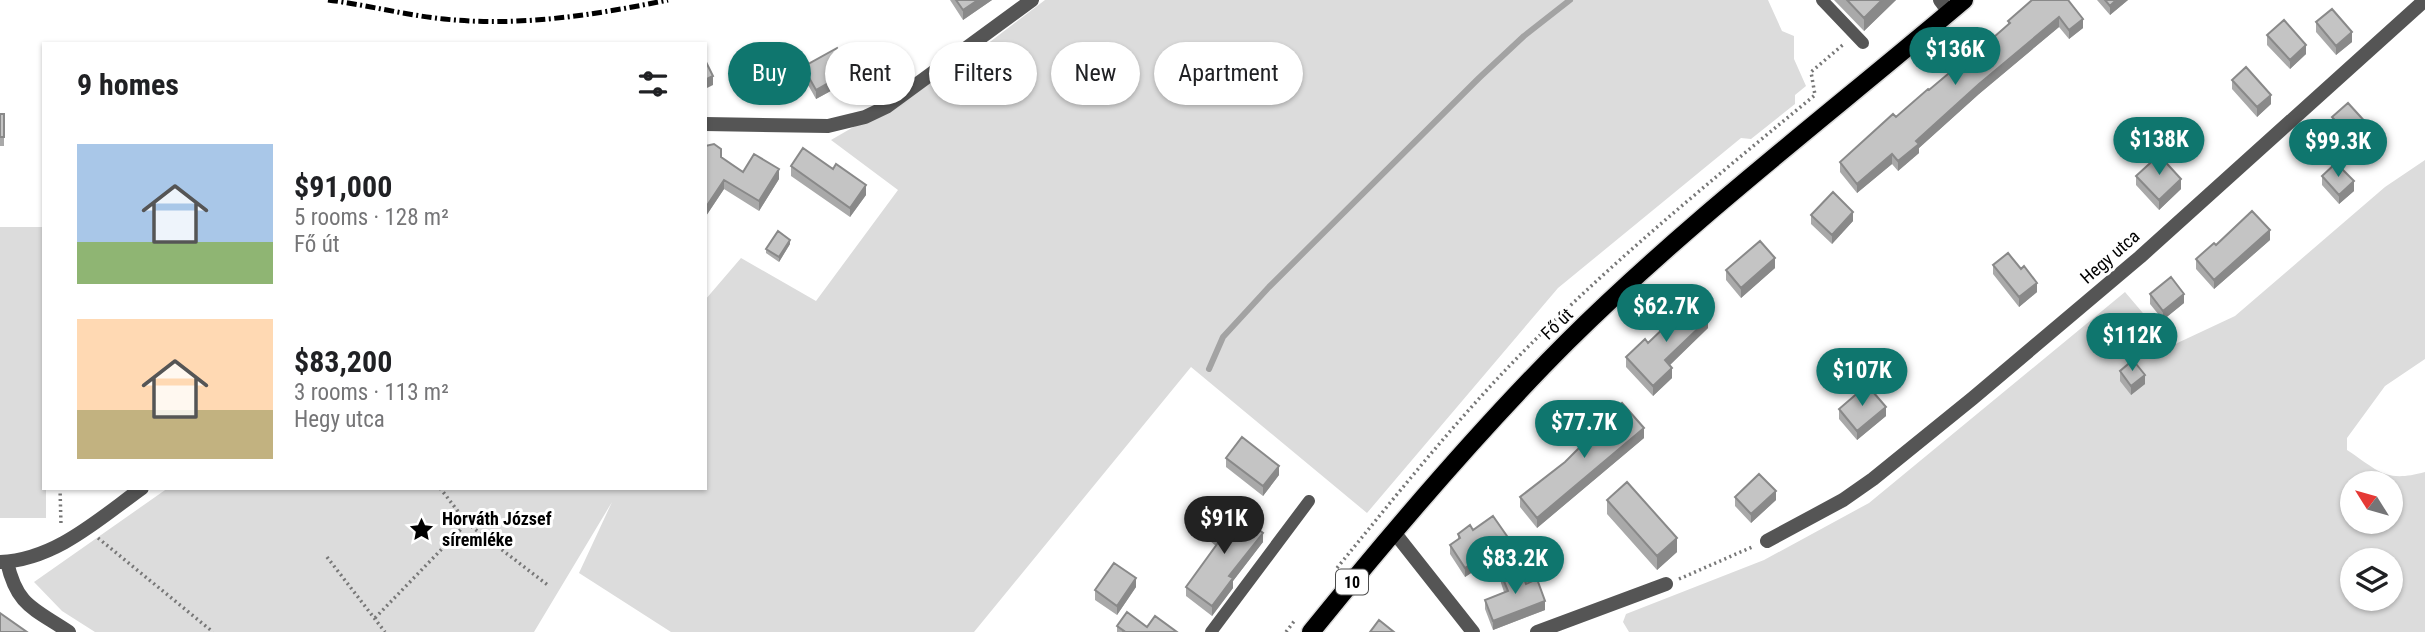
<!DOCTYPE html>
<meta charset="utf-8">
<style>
:root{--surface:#fff;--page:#f6f6f6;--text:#202124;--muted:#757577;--accent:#0f766e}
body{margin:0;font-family:"Roboto Condensed",sans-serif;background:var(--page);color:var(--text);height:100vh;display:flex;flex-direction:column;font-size:26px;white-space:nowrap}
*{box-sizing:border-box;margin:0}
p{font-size:23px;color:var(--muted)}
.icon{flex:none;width:38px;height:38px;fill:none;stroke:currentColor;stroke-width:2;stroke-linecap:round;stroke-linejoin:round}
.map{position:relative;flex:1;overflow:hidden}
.sheet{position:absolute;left:42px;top:42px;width:665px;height:448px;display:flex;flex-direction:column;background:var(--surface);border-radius:0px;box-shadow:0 2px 5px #0004}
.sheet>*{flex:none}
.top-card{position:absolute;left:728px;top:42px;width:665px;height:63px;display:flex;gap:14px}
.needle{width:46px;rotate:307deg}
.buttons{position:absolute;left:2340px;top:471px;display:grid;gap:14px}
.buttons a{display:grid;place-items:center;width:63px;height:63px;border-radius:50%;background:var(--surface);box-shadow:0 2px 5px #0004;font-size:35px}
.price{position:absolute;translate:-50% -60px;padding:0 16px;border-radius:24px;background:var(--accent);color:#fff;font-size:23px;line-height:46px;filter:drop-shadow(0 2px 4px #0008)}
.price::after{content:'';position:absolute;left:50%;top:42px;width:21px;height:16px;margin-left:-10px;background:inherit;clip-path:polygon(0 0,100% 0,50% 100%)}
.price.current{background:#222;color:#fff}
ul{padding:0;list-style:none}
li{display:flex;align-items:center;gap:21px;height:175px;padding:0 35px}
li span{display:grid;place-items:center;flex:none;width:196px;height:140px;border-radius:0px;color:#555}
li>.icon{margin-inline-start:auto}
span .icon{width:84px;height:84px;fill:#fffc;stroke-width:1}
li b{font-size:30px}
h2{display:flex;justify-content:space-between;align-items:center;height:84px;padding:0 35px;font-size:30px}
.pill{padding:0 24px;border-radius:32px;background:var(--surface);box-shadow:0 2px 5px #0004;font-size:24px;line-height:63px}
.pill.current{background:var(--accent);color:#fff}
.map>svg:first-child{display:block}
.green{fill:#dcdcdc;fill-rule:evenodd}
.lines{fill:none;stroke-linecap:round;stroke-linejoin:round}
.stream{stroke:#a3a3a3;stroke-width:6}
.primary-casing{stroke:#dbdbdb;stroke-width:21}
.path{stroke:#777;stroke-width:3.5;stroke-dasharray:2 3.5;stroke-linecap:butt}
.lane{stroke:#555;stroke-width:12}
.street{stroke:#555;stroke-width:14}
.primary{stroke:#000;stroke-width:18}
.rail{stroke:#000;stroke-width:5;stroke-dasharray:10 3.5 2 3.5;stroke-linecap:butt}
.wall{fill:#a9a9a9}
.shaded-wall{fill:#898989}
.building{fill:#c4c4c4;stroke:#898989;stroke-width:2}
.labels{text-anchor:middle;stroke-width:6;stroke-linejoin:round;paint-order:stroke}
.shield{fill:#fff;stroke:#4c4c4c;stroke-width:2}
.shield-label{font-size:16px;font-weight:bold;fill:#000}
.street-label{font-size:18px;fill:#000;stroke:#fff}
.poi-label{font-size:18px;font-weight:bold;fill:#000;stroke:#fff;text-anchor:start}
</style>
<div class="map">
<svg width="2425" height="632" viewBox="0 0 2425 632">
<rect width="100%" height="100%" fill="#fff"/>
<path class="green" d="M1045 0H1768L1782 31 1794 36V59L1806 86 1795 95V104L1751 139 1741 138 1558 288 1367 513 1191 367 974 632H671L579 573 612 502 534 632H95L62 611 34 582 168 488H705V300L741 258 816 301 898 190 831 140 957 67Z
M2425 160V359L2385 386 2347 438V450C2379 471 2385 483 2425 472V632H1629L1623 622 1626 614 1764 560 1869 503 2125 292 2171 346 2235 316 2385 187ZM2352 483H2390V522H2352ZM2352 560H2390V598H2352Z
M0 227H44V488H46V518H0Z"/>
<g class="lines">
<path class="stream" d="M1209 369 1223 337 1269 287 1479 78 1524 36 1570 0"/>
<defs>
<path id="primary" d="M1311 632C1392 532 1476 433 1567 342 1691 219 1831 113 1964 0"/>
</defs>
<use href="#primary" class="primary-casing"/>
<path class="path" d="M60 488 61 525
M440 488 467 523 549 586
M98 538 213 632
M327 557 385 632
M1337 568C1403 487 1468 405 1543 332 1629 247 1722 172 1815 95L1811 72 1845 43
M1679 579 1752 547
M375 618 467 523
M1286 632 1295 620"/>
<path class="lane" d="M1822 0 1863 43
M1211 632 1309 501"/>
<path class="street" d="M1940 0 1949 12
M705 124 828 126 865 117 886 107 1032 0
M1394 532 1473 632
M1767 541 1843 500 1873 479 1973 398 2140 257 2425 0
M0 562C55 560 99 519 142 488
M7 562C17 606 33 608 69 632
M1537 632 1666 584"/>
<use href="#primary" class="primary"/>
<path class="rail" d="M328 0C367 5 405 15 444 19 519 27 595 15 668 0"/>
</g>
<path class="wall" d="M950 0H992L963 20Z
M1834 0H1896L1864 31Z
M2032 0 2083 28 2069 39 2059 27 1979 94 1919 148V153L1898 171 1892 164 1857 193 1840 172V162L1962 65 2008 25V21Z
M2097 0H2128L2110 15Z
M2316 22 2352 42 2336 55 2316 32Z
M2267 35 2306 54 2290 69 2267 45Z
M759 66 786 93 768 100 759 75Z
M803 67 849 81 816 99 803 76Z
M2232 80 2271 104 2257 117 2232 89Z
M0 114H4V146H0Z
M2332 117 2369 136 2353 150 2332 126Z
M705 146 743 172 779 179 759 211 724 189 706 216 705 215Z
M791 166 866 195 850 217 791 176Z
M2136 176 2181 189 2159 210 2136 185Z
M2322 176 2354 191 2339 204 2322 185Z
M1811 215 1853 221 1832 244 1811 224Z
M2270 240 2214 289 2196 269V259L2216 245Z
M790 244 779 262 766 253V249Z
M1993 265 2037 292 2019 307 1993 274Z
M1775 268 1741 298 1726 280V270Z
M2150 294 2184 303 2163 320 2150 304Z
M1708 328 1669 365 1672 378 1653 396 1626 367V357L1648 343Z
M2120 371 2145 384 2131 395 2120 381Z
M1839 409 1886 416 1857 440 1839 419Z
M1593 428 1644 438 1537 528 1520 507V497L1565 462 1593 434Z
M1226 458 1279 475 1263 496 1226 467Z
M1735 497 1776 500 1751 523 1735 506Z
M1607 500 1677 552 1657 570 1607 514Z
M1473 530 1509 548 1465 577 1450 554V545L1458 539V534Z
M1210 532 1263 542 1233 581V588L1212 616 1186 596V587L1216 546 1210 541Z
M1501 574 1526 584 1545 610 1493 630 1485 609V600L1504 592 1501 583Z
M1136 587 1117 615 1095 600V590Z
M1117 626 1147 627 1177 632H1117Z"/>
<path class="shaded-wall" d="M978 0H992L963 20V10Z
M1882 0H1896L1864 31V18Z
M2116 0H2128L2110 15V6Z
M2059 17V27L1979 94 1919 148V153L1898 171V161L1916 141 1979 84Z
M2083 19V28L2069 39V30Z
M2352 32V42L2336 55V46Z
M2306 45V54L2290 69V60Z
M849 71V81L816 99V90Z
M713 76V85L705 89V80Z
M786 84V93L768 100V90Z
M2271 95V104L2257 117V107Z
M2369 126V136L2353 150V140Z
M1892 154V164L1857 193V184Z
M779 169V179L759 211V201Z
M2181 179V189L2159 210V200Z
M724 180V189L706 216V207Z
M2354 181V191L2339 204V195Z
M866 185V195L850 217V208Z
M1853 212V221L1832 244V235Z
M2270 230V240L2214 289V280Z
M790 240V244L779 262V257Z
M1775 258V268L1741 298V288Z
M2037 283V292L2019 307V297Z
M2184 294V303L2163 320V311Z
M1708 319V328L1665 370V360Z
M1672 368V378L1653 396V386Z
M2145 375V384L2131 395V386Z
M1886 407V416L1857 440V431Z
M1644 428V438L1537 528V518Z
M1279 466V475L1263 496V486Z
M1776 491V500L1751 523V514Z
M1263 533V542L1233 581V588L1212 616V606L1229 576Z
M1677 538V552L1657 570V556Z
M1509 539V548L1465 577V568Z
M1136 578V587L1117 615V606Z
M1545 601V610L1493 630V621Z"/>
<path class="building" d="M956 0H978L963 10Z
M1847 0H1882L1864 18Z
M2032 0H2068L2083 19 2069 30 2059 17 1979 84 1916 141 1919 144 1898 161 1892 154 1857 184 1840 162 1893 114 1896 117 1928 89 1929 90 1961 63 1962 65 2010 23 2008 21Z
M2105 0H2116L2110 6Z
M2332 9 2352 32 2336 46 2316 22Z
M2284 20 2306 45 2290 60 2267 35Z
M837 48 849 71 816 90 803 67Z
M777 59 786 84 768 90 759 66Z
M705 60 713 76 705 80Z
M2246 67 2271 95 2257 107 2232 80Z
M2348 103 2369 126 2353 140 2332 117Z
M0 114H4V137H0Z
M714 144 721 149V157L743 172 754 154 779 169 759 201 724 180 706 207 705 206V146Z
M803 148 833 169 836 164 866 185 850 208 791 166Z
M2159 155 2181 179 2159 200 2136 176Z
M2336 163 2354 181 2339 195 2322 176Z
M1833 192 1853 212 1832 235 1811 215Z
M2252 211 2270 230 2214 280 2196 259 2214 243 2216 245Z
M778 231 790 240 779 257 766 249Z
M1760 241 1775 258 1741 288 1726 270Z
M2008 253 2021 269 2024 266 2037 283 2019 297 1993 265Z
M2171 277 2184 294 2163 311 2150 294Z
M1692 301 1708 319 1665 360 1672 368 1653 386 1626 357 1645 339 1648 343Z
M2133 360 2145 375 2131 386 2120 371Z
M1867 385 1886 407 1857 431 1839 409Z
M1622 403 1644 428 1537 518 1520 497 1565 462 1596 431 1593 428Z
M1242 437 1279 466 1263 486 1226 458Z
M1759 474 1776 491 1751 514 1735 497Z
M1627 482 1677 538 1657 556 1607 500Z
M1229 507 1263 533 1229 576 1233 578 1212 606 1186 587 1220 540 1210 532Z
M1493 516 1509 539 1465 568 1450 545 1460 538 1458 534 1470 525 1473 530Z
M1114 563 1136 578 1117 606 1095 590Z
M1520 567 1526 584 1537 579 1545 601 1493 621 1485 600 1508 591 1501 574Z
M1127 612 1147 627 1155 616 1177 632H1123L1124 631 1117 626Z
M0 613 27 632H0Z
M1379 620 1394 632H1370Z"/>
<defs>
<symbol id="sight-bare" viewBox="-9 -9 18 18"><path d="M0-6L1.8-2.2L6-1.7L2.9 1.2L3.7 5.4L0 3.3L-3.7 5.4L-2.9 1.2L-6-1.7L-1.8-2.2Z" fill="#000" stroke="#fff" stroke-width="2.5" paint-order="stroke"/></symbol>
</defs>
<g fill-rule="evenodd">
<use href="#sight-bare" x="404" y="512" width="35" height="35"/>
</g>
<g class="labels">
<rect class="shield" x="1336" y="569.5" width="32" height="25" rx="5"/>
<g class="shield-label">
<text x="1352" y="588">10</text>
</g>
<g class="street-label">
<text transform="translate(2110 257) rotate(-41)" y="6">Hegy utca</text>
<text transform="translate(1557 324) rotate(-44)" y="6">Fő út</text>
</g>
<g class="poi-label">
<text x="442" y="525">Horváth József<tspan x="442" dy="21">síremléke</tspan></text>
</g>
</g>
</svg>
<div class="buttons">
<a><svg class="needle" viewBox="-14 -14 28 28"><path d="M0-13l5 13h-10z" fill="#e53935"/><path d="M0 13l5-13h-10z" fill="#757577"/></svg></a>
<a><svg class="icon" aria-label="layers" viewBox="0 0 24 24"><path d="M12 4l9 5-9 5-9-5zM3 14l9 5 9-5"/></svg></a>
</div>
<b class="price" style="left:1955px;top:87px">$136K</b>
<b class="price" style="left:2159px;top:177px">$138K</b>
<b class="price" style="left:2338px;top:179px">$99.3K</b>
<b class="price" style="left:1666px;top:344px">$62.7K</b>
<b class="price" style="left:2132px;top:373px">$112K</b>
<b class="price" style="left:1862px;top:408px">$107K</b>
<b class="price" style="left:1584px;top:460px">$77.7K</b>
<b class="price current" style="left:1224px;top:556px">$91K</b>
<b class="price" style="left:1515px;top:596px">$83.2K</b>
<div class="top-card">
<a class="pill current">Buy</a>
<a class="pill">Rent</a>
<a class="pill">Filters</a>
<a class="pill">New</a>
<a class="pill">Apartment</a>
</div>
<section class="sheet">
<h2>9 homes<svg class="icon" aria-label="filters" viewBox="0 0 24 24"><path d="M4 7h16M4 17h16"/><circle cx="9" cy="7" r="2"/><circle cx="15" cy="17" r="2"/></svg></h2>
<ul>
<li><span style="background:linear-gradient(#a9c7e8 70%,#8fb573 0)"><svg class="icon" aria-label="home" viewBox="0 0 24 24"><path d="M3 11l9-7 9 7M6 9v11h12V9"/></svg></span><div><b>$91,000</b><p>5 rooms · 128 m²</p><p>Fő út</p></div></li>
<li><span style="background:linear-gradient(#ffd9b3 65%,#c2b280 0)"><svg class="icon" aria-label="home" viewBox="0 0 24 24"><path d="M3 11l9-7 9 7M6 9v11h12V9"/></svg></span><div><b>$83,200</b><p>3 rooms · 113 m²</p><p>Hegy utca</p></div></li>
</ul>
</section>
</div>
